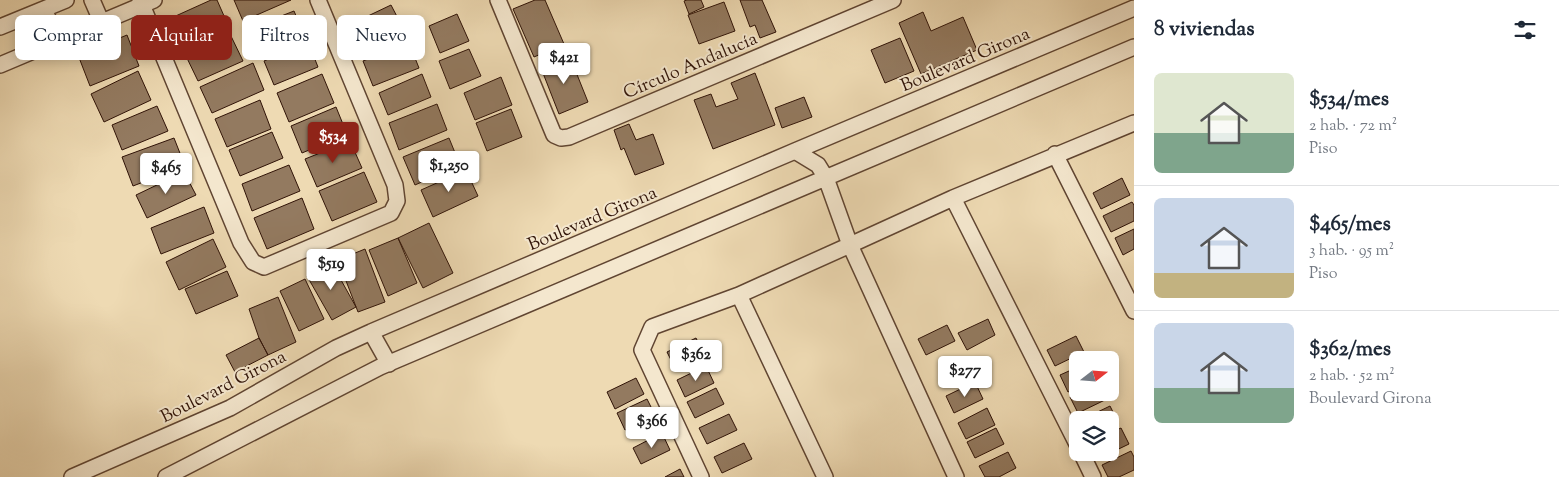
<!DOCTYPE html>
<html lang="es">
<meta charset="utf-8">
<style>
:root{--surface:#fff;--page:#f6f6f7;--text:#1f2937;--muted:#747a83;--line:#e0e1e3;--accent:#8f2418}
body{margin:0;font-family:"Sorts Mill Goudy",serif;background:var(--page);color:var(--text);height:100vh;display:flex;flex-direction:column;font-size:19px;white-space:nowrap}
*{box-sizing:border-box;margin:0}
p{font-size:16px;color:var(--muted)}
.icon{flex:none;width:28px;height:28px;fill:none;stroke:currentColor;stroke-width:2;stroke-linecap:round;stroke-linejoin:round}
.map{position:relative;flex:1;overflow:hidden}
.drawer{display:flex;flex-direction:column;background:var(--surface);width:425px}
.drawer>*{flex:none}
.hud{position:absolute;left:15px;top:15px;width:475px;height:45px;display:flex;gap:10px}
.needle{width:32px;rotate:73deg}
.tools{position:absolute;left:1069px;top:351px;display:grid;gap:10px}
.tools a{display:grid;place-items:center;width:50px;height:50px;border-radius:8px;background:var(--surface);box-shadow:0 2px 12px #0003;font-size:25px}
.price{position:absolute;translate:-50% -42px;padding:0 11px;border-radius:5px;background:#fff;color:#222;font-size:16px;line-height:32px;filter:drop-shadow(0 1px 2px #0008)}
.price::after{content:'';position:absolute;left:50%;top:30px;width:15px;height:11px;margin-left:-8px;background:inherit;clip-path:polygon(0 0,100% 0,50% 100%)}
.price.active{background:var(--accent);color:#fff}
ul{padding:0;list-style:none}
li{display:flex;align-items:center;gap:15px;height:125px;padding:0 20px}
li+li{border-top:1px solid var(--line)}
li span{display:grid;place-items:center;flex:none;width:140px;height:100px;border-radius:8px;color:#555}
li>.icon{margin-inline-start:auto}
span .icon{width:60px;height:60px;fill:#fffc;stroke-width:1}
li b{font-size:21px}
h2{display:flex;justify-content:space-between;align-items:center;height:60px;padding:0 20px;font-size:21px}
.pill{padding:0 18px;border-radius:8px;background:var(--surface);box-shadow:0 2px 12px #0003;font-size:18px;line-height:45px}
.pill.active{background:var(--accent);color:#fff}
main{display:flex;flex:1;min-height:0}
.map>svg:first-child{display:block}
.building{fill:#937a60;stroke:#301307}
.lines{fill:none;stroke-linecap:round;stroke-linejoin:round}
.minor-casing{stroke:#604532;stroke-width:18}
.minor{stroke:#f4e7ce;stroke-width:15}
.labels{text-anchor:middle;stroke-width:4;stroke-linejoin:round;paint-order:stroke}
.street-label{font-size:18px;fill:#301307;stroke:#f4e7ce}
</style>
<main>
<div class="map">
<svg width="1134" height="477" viewBox="0 0 1134 477">
<rect width="100%" height="100%" fill="#eedab3"/>
<filter id="stains"><feTurbulence type="fractalNoise" baseFrequency=".004" numOctaves="4"/><feColorMatrix values="0 0 0 0 .2 0 0 0 0 .09 0 0 0 0 .02 0 0 0 .5 -.17"/></filter>
<radialGradient id="worn" r=".72"><stop offset=".6" stop-color="#630" stop-opacity="0"/><stop offset="1" stop-color="#630" stop-opacity=".3"/></radialGradient>
<path class="building" d="M211 0H217L228 25 181 46 169 19Z
M234 0H291L243 21Z
M535 0H545L564 44 534 57 513 9Z
M687 0H701L704 7 689 14 684 1Z
M740 0H762L776 32 760 38 755 25 750 27Z
M724 2 735 31 699 44 688 15Z
M391 5 404 30 361 51 349 25Z
M294 11 305 37 259 56 248 29Z
M923 12 931 31 963 17 977 50 921 74 899 23Z
M457 14 469 41 440 53 429 26Z
M230 34 243 61 198 81 185 54Z
M127 35 139 66 90 86 78 55Z
M900 38 914 71 885 83 871 50Z
M308 42 318 67 274 85 264 61Z
M409 43 419 68 373 86 363 61Z
M469 49 481 76 450 89 439 61Z
M570 57 588 102 559 114 541 68Z
M253 63 264 90 212 113 200 87Z
M138 71 151 100 104 122 91 94Z
M755 73 775 125 713 149 694 100 711 94 716 107 738 99 731 83Z
M322 74 334 103 289 122 277 93Z
M422 74 431 97 388 115 379 93Z
M501 77 512 105 475 120 464 93Z
M804 97 812 117 782 128 775 108Z
M260 100 271 129 227 147 215 119Z
M437 104 447 130 399 150 389 123Z
M157 106 168 131 122 150 112 125Z
M336 107 347 134 302 153 291 126Z
M511 109 522 137 487 151 476 123Z
M629 124 636 140 653 134 664 164 635 175 624 148 621 150 614 130Z
M272 132 283 158 240 176 229 150Z
M174 138 185 166 133 186 122 157Z
M449 138 460 165 415 185 403 157Z
M350 141 362 168 317 187 305 159Z
M289 165 300 191 252 211 242 184Z
M466 170 478 196 433 217 421 190Z
M184 172 196 195 147 218 136 195Z
M364 172 377 202 332 221 319 191Z
M1122 178 1130 195 1101 209 1093 193Z
M302 198 314 229 267 249 254 218Z
M1132 202 1134 205V221L1111 232 1103 216Z
M204 207 214 233 161 254 151 228Z
M429 223 453 273 423 288 398 238Z
M1134 229V249L1123 255 1115 238Z
M398 238 417 283 388 296 369 250Z
M213 239 226 267 179 290 166 262Z
M365 249 385 302 358 312 338 260Z
M331 262 356 307 332 320 307 276Z
M227 271 238 296 196 314 185 289Z
M305 279 324 319 299 331 280 291Z
M278 297 296 342 268 355 259 338 249 309Z
M988 319 995 335 967 350 958 333Z
M947 325 955 341 926 355 918 339Z
M1076 336 1084 352 1055 366 1047 350Z
M259 338 268 355 235 372 226 355Z
M696 338 704 354 675 368 667 352Z
M706 366 714 383 685 397 677 380Z
M1078 367V387L1068 392 1060 375Z
M636 378 644 394 615 409 607 392Z
M975 382 983 399 954 413 946 396Z
M716 388 724 404 695 418 687 402Z
M1079 392H1104L1107 399 1078 413 1070 397Z
M647 399 655 415 625 430 617 413Z
M1110 406 1118 422 1110 426V420H1081Z
M987 408 995 425 966 439 958 423Z
M729 414 737 430 707 444 699 428Z
M996 428 1004 444 975 458 967 442Z
M1121 428 1129 444 1100 458 1097 452H1110V433Z
M662 433 670 450 641 464 633 448Z
M744 443 752 459 722 473 714 457Z
M1131 451 1134 457V470L1119 477H1108L1102 465Z
M1008 452 1016 468 999 477H985L979 466Z
M680 469 684 477H665Z"/>
<g class="lines">
<defs>
<path id="minor" d="M92 0 102 23
M140 0 241 243 253 262 264 267 391 213 397 201 395 185 318 0
M498 0 554 135 561 138 569 137 893 0
M44 9 58 41
M0 27 66 0
M0 65 154 0
M1055 154 1134 311
M953 198 1078 446
M739 295 825 477
M371 332 389 364
M1081 452 1093 477
M72 477 230 408 336 348 371 332 795 151 1134 8
M166 477 380 367 1134 47
M701 477 642 350 652 327 739 295 850 245 826 178 818 165 795 151
M956 477 850 245 953 198 1134 123"/>
</defs>
<use href="#minor" class="minor-casing"/>
<use href="#minor" class="minor"/>
</g>
<g class="labels">
<g class="street-label">
<text transform="translate(965 59) rotate(-23)" y="6">Boulevard Girona</text>
<text transform="translate(690 65) rotate(-23)" y="6">Círculo Andalucía</text>
<text transform="translate(592 218) rotate(-23)" y="6">Boulevard Girona</text>
<text transform="translate(223 386) rotate(-27)" y="6">Boulevard Girona</text>
</g>
</g>
<rect width="100%" height="100%" filter="url(#stains)"/>
<rect width="100%" height="100%" fill="url(#worn)"/>
</svg>
<div class="tools">
<a><svg class="needle" viewBox="-14 -14 28 28"><path d="M0-13l5 13h-10z" fill="#e53935"/><path d="M0 13l5-13h-10z" fill="#747a83"/></svg></a>
<a><svg class="icon" aria-label="layers" viewBox="0 0 24 24"><path d="M12 4l9 5-9 5-9-5zM3 14l9 5 9-5"/></svg></a>
</div>
<b class="price" style="left:564px;top:85px">$421</b>
<b class="price active" style="left:333px;top:164px">$534</b>
<b class="price" style="left:449px;top:193px">$1,250</b>
<b class="price" style="left:166px;top:195px">$465</b>
<b class="price" style="left:331px;top:291px">$519</b>
<b class="price" style="left:696px;top:382px">$362</b>
<b class="price" style="left:965px;top:398px">$277</b>
<b class="price" style="left:652px;top:449px">$366</b>
<div class="hud">
<a class="pill">Comprar</a>
<a class="pill active">Alquilar</a>
<a class="pill">Filtros</a>
<a class="pill">Nuevo</a>
</div>
</div>
<section class="drawer">
<h2>8 viviendas<svg class="icon" aria-label="filters" viewBox="0 0 24 24"><path d="M4 7h16M4 17h16"/><circle cx="9" cy="7" r="2"/><circle cx="15" cy="17" r="2"/></svg></h2>
<ul>
<li><span style="background:linear-gradient(#dfe7d0 60%,#7fa58c 0)"><svg class="icon" aria-label="home" viewBox="0 0 24 24"><path d="M3 11l9-7 9 7M6 9v11h12V9"/></svg></span><div><b>$534/mes</b><p>2 hab. · 72 m²</p><p>Piso</p></div></li>
<li><span style="background:linear-gradient(#c9d6e8 75%,#c2b280 0)"><svg class="icon" aria-label="home" viewBox="0 0 24 24"><path d="M3 11l9-7 9 7M6 9v11h12V9"/></svg></span><div><b>$465/mes</b><p>3 hab. · 95 m²</p><p>Piso</p></div></li>
<li><span style="background:linear-gradient(#c9d6e8 65%,#7fa58c 0)"><svg class="icon" aria-label="home" viewBox="0 0 24 24"><path d="M3 11l9-7 9 7M6 9v11h12V9"/></svg></span><div><b>$362/mes</b><p>2 hab. · 52 m²</p><p>Boulevard Girona</p></div></li>
</ul>
</section>
</main>
